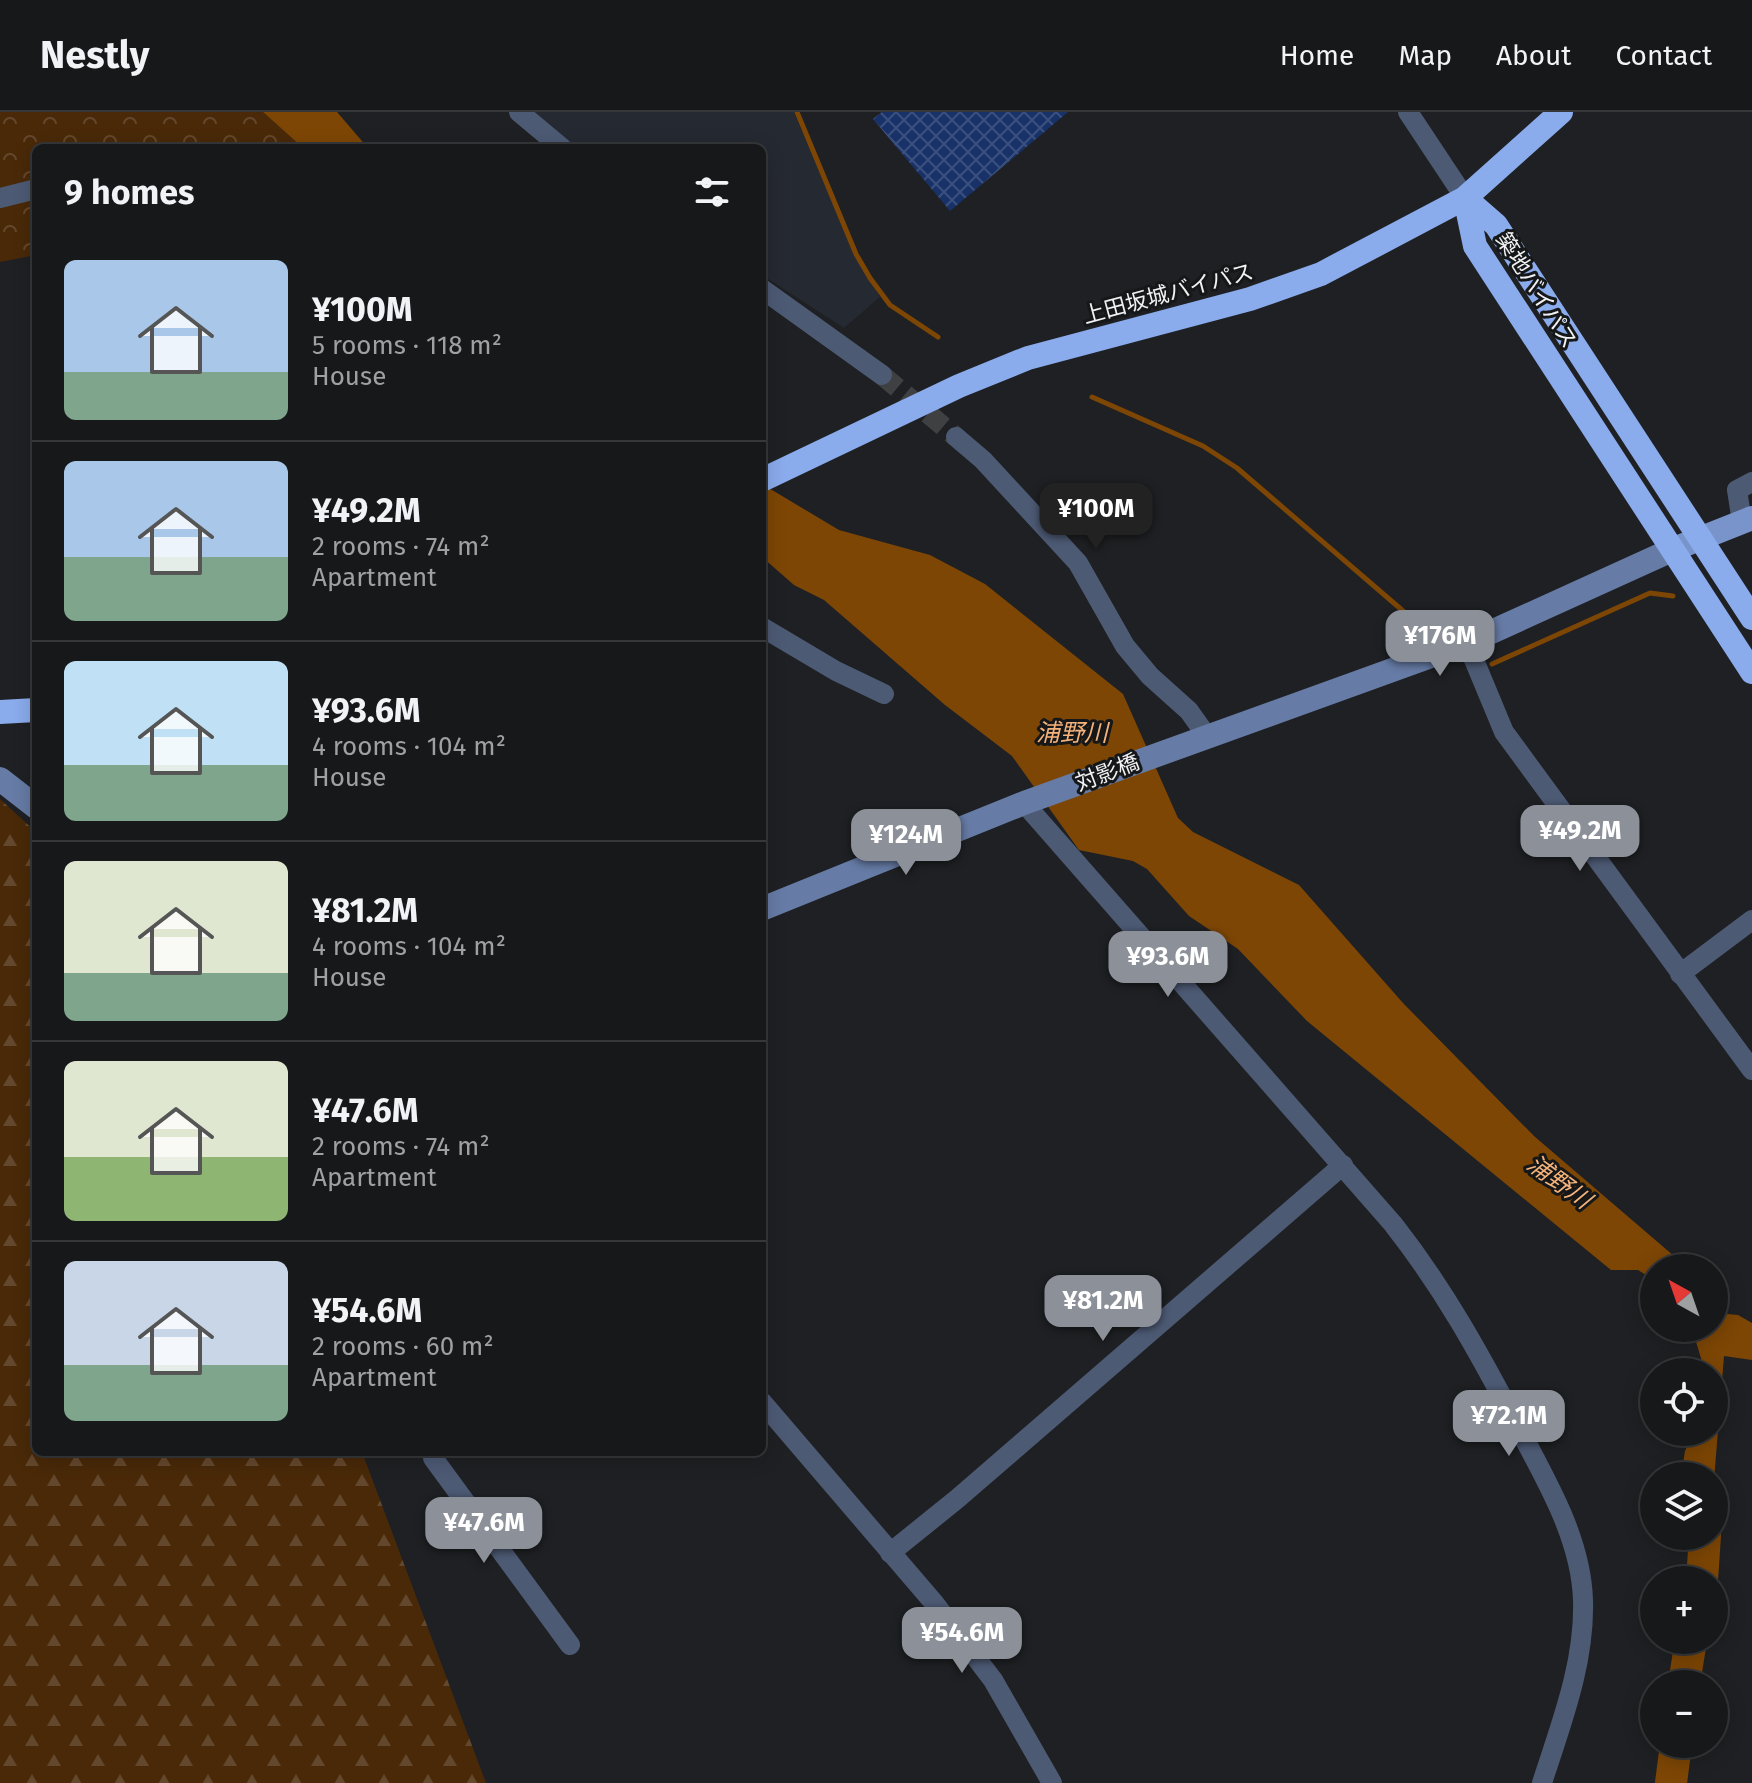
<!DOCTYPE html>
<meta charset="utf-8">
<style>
:root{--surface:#16181a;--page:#1f2123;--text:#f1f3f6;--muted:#9ea0a2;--line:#353739;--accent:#8c9099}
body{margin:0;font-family:"Fira Sans","Noto Sans JP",sans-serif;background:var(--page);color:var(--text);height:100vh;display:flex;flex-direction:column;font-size:30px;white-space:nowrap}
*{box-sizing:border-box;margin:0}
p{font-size:26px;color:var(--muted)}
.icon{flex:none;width:44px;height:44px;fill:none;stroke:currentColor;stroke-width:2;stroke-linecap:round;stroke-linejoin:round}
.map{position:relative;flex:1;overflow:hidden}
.sheet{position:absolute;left:32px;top:32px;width:734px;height:1312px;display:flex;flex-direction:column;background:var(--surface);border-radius:12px;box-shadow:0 4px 20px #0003,0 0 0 2px var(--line)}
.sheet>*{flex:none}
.needle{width:52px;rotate:320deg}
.fabs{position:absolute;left:1640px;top:1142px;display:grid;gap:16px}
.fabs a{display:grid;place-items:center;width:88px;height:88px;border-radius:50%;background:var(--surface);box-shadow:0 4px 20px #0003,0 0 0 2px var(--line);font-size:40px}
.price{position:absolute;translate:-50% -68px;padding:0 18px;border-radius:16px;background:var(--accent);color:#fff;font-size:26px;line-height:52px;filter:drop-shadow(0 2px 4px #0008)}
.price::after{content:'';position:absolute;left:50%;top:48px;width:24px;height:18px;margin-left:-12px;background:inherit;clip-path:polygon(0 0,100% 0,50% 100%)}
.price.active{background:#222;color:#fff}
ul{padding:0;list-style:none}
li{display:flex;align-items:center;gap:24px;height:200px;padding:0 32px}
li+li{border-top:2px solid var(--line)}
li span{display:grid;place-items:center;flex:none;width:224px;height:160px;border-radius:12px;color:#555}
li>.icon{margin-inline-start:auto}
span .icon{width:96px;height:96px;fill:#fffc;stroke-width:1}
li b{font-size:34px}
h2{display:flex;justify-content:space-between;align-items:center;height:96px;padding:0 32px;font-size:34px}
header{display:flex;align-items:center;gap:48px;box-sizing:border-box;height:112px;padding:0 40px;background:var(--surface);border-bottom:2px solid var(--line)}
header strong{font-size:38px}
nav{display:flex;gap:44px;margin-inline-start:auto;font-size:28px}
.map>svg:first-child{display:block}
.built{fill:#252931}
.forest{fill:url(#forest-firs)}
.park{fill:url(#park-crowns)}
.water{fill:#7d4605}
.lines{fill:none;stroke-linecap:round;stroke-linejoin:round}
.stream{stroke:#7d4605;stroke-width:5}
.river{stroke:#7d4605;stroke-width:32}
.building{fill:url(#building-cross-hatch)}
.street-tunnel{stroke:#3e4042;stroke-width:20;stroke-dasharray:20 10;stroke-linecap:butt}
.street{stroke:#4d5a74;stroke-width:20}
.secondary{stroke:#667ba5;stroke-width:24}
.primary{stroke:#7994ca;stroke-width:24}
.highway{stroke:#8aabec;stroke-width:24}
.labels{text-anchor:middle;stroke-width:6;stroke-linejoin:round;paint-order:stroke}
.street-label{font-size:22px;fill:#f1f2f4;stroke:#151719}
.water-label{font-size:24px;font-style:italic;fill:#f5b37b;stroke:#151719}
</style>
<header>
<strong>Nestly</strong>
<nav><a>Home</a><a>Map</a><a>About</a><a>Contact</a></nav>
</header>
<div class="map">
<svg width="1752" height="1671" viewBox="0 0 1752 1671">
<defs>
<pattern id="forest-firs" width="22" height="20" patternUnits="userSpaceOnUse" patternTransform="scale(2)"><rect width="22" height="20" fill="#492908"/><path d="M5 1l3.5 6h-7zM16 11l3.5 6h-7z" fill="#64482d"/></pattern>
<pattern id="park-crowns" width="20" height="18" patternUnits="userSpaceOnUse" patternTransform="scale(2)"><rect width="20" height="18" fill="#492908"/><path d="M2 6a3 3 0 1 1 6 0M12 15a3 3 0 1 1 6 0" fill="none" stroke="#64482d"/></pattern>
<pattern id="building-cross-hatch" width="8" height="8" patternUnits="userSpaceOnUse" patternTransform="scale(2)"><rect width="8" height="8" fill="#183269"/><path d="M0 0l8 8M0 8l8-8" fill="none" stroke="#3a507f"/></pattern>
</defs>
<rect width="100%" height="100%" fill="#1e2023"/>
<path class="built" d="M533 0H794L854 142 880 185 844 216 762 163V36H577Z"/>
<path class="forest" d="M0 687 36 720V1340H362L486 1671H0Z"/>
<path class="park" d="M0 0H263L303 36H36V143L0 150Z"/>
<path class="water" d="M263 0H337L368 36H303Z
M762 372 839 418 930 443 985 472 1123 582 1178 706 1193 720 1299 773 1403 891 1534 1024 1688 1156H1654V1168L1638 1158H1611L1307 909 1238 837 1189 804 1147 757 1133 749 1079 738 1012 644 945 593 824 488 794 473 762 445Z
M1714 1197 1716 1201 1738 1203 1752 1211V1248L1724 1244 1714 1368V1364H1681L1685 1339 1694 1320H1714V1260H1705L1692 1216H1714Z
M1687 1424H1707L1704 1456Z"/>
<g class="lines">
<path class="stream" d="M797 0 856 142 870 166 890 193 938 225
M1092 285 1203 334 1237 356 1424 517
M1492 552 1650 481 1673 484"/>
<path class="river" d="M1702 1468 1705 1424
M1684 1572 1691 1528
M1671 1671 1676 1632"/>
</g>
<path class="building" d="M882 0H1068L950 99 873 7Z"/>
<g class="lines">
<path class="street-tunnel" d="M882 263 956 325"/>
<path class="street" d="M519 0 562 36
M1408 0 1465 86
M0 86 36 77
M762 177 882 263
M956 325 983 348 1078 451 1125 534 1150 564 1189 599 1206 623
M1742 410 1737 378 1752 370
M762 515 836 559 884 582
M1467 531 1504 620 1752 958
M1024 691 1393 1112C1444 1177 1479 1241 1517 1313 1545 1367 1581 1425 1583 1488 1585 1551 1561 1612 1542 1671
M1680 862 1752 808
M762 1290 935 1492 993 1568 1052 1671
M433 1346 570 1533
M890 1441 957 1387 1343 1053"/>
<path class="secondary" d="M0 667 36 695
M762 797 1024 691 1467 531 1674 437"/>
<path class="primary" d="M1674 437 1752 406"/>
<path class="highway" d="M1465 86 1475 134 1752 560
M1465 86 1496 113 1752 506
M762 368 959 274 1028 246 1250 187 1321 162 1465 86 1561 0
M0 600 36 598"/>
</g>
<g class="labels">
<g class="street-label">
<text transform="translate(1537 178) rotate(58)" y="8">築地バイパス</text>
<text transform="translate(1168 181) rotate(-15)" y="8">上田坂城バイパス</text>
<text transform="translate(1107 660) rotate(-21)" y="8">対影橋</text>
</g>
<g class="water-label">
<text x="1072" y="629">浦野川</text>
<text transform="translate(1559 1070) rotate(36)" y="8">浦野川</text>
</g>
</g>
</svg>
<div class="fabs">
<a><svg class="needle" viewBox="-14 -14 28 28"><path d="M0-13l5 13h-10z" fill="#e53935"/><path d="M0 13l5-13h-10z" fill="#9ea0a2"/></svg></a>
<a><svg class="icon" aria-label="locate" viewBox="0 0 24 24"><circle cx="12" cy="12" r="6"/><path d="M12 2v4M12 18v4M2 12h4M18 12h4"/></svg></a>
<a><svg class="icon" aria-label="layers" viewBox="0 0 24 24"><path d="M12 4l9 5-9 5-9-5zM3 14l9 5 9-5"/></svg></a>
<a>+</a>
<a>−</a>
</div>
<b class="price active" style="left:1096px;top:439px">¥100M</b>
<b class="price" style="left:1440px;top:566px">¥176M</b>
<b class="price" style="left:1580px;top:761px">¥49.2M</b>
<b class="price" style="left:906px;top:765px">¥124M</b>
<b class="price" style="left:1168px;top:887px">¥93.6M</b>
<b class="price" style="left:1103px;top:1231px">¥81.2M</b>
<b class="price" style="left:1509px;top:1346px">¥72.1M</b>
<b class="price" style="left:484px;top:1453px">¥47.6M</b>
<b class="price" style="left:962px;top:1563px">¥54.6M</b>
<section class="sheet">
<h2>9 homes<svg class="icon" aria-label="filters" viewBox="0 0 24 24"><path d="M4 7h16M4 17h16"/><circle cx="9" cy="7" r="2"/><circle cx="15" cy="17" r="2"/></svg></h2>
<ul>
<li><span style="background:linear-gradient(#a9c7e8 70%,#7fa58c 0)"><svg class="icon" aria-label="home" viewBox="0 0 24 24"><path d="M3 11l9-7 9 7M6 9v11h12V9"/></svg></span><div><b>¥100M</b><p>5 rooms · 118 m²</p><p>House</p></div></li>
<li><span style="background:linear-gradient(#a9c7e8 60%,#7fa58c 0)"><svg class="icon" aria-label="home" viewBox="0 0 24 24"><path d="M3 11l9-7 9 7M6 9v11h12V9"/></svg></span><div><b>¥49.2M</b><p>2 rooms · 74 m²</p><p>Apartment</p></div></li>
<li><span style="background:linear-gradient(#bfe0f5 65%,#7fa58c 0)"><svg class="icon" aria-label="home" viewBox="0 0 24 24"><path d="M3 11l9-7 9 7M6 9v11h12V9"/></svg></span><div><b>¥93.6M</b><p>4 rooms · 104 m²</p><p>House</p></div></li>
<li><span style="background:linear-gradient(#dfe7d0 70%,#7fa58c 0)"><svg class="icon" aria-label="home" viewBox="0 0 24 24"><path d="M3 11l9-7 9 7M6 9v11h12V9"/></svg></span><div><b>¥81.2M</b><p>4 rooms · 104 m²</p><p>House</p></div></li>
<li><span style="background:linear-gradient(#dfe7d0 60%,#8fb573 0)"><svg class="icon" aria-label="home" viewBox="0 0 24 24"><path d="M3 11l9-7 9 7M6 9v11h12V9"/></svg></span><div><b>¥47.6M</b><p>2 rooms · 74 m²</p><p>Apartment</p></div></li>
<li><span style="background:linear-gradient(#c9d6e8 65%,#7fa58c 0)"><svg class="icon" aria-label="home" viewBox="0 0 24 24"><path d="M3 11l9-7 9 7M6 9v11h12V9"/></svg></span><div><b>¥54.6M</b><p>2 rooms · 60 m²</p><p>Apartment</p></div></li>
</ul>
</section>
</div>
